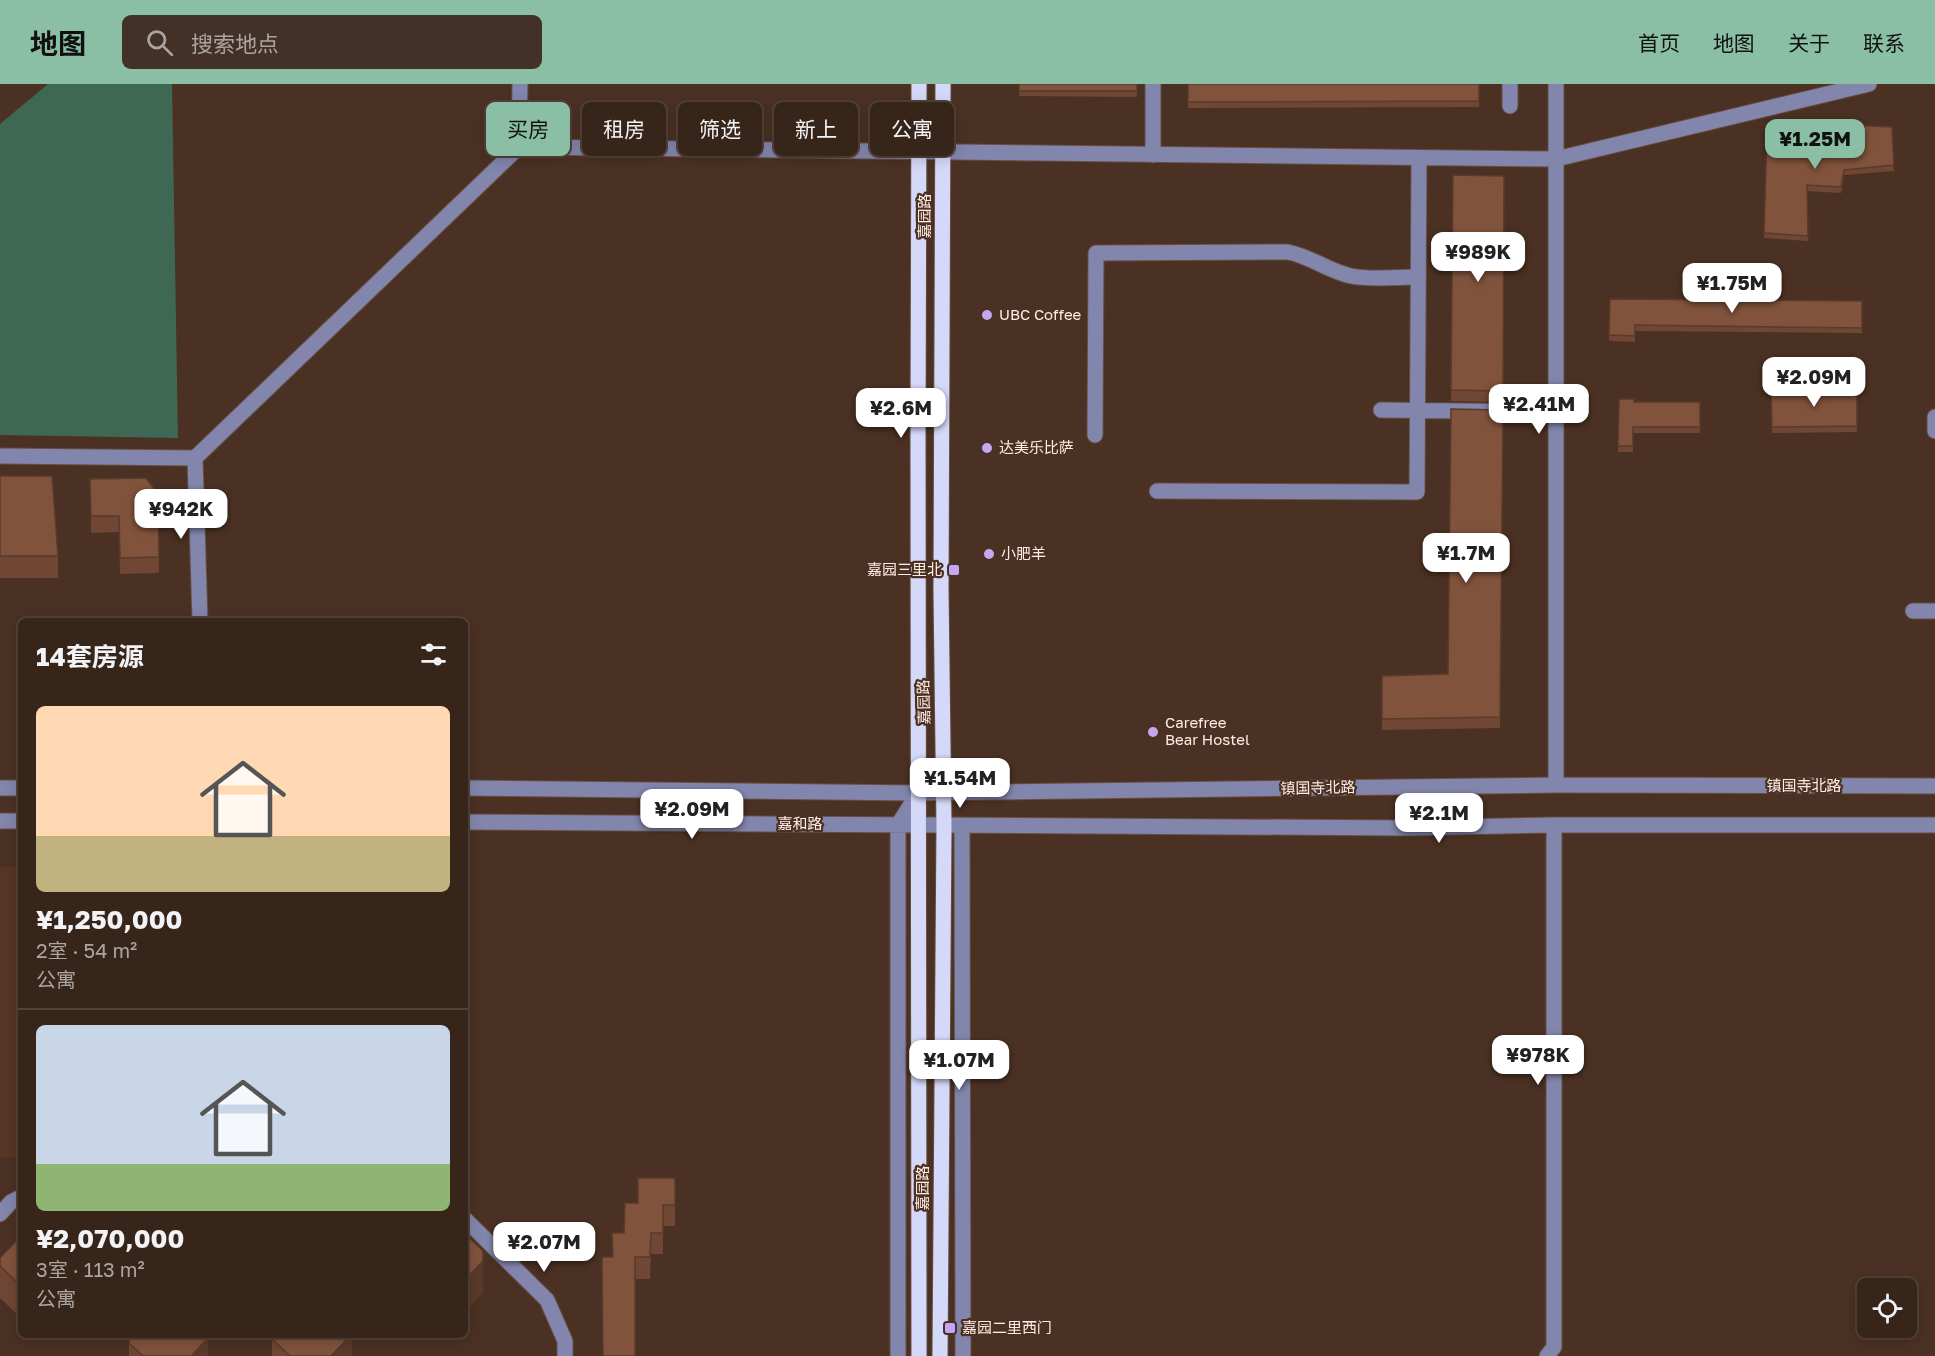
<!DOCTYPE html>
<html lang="zh">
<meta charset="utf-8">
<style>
:root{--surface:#38251a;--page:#433127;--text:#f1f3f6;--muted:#aba5a2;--line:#524239;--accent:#8abfa5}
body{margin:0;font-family:"Golos Text","Noto Sans SC",sans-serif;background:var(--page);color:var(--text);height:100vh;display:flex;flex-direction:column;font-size:22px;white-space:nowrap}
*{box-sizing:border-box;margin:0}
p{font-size:20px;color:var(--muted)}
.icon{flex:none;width:33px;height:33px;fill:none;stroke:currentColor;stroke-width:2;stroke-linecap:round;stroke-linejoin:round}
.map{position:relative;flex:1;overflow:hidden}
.details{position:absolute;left:18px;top:534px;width:450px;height:720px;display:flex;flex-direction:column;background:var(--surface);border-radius:9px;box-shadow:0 3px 15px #0003,0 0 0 2px var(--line)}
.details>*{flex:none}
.top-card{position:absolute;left:486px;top:18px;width:570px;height:54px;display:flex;gap:12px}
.tools{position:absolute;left:1857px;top:1194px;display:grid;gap:12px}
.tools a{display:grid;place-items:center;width:60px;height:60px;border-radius:9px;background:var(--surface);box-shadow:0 3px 15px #0003,0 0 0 2px var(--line);font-size:30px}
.price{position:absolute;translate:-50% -51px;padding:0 14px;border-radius:12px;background:#fff;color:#222;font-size:20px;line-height:39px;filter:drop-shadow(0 2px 3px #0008)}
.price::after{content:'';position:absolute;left:50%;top:36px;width:18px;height:14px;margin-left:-9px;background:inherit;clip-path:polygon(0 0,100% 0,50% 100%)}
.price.current{background:var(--accent);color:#111}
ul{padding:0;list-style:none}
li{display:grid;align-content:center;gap:12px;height:318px;padding:0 18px}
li+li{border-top:2px solid var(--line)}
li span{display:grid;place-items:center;height:186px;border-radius:9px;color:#555}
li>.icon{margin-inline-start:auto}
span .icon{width:108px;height:108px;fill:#fffc;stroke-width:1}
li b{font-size:26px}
h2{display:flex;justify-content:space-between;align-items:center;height:72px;padding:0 18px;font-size:26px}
.tag{padding:0 21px;border-radius:9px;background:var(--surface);box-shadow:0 3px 15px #0003,0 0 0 2px var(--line);font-size:21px;line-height:54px}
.tag.current{background:var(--accent);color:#111}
header{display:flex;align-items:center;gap:36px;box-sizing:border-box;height:84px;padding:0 30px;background:var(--accent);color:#111}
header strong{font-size:28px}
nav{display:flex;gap:33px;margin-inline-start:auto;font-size:21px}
.search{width:420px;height:54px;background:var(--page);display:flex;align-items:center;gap:15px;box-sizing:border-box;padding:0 21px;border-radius:9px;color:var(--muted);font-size:22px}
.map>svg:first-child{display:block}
.built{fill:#573625}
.green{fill:#3e6853}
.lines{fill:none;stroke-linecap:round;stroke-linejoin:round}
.minor-casing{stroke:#684f42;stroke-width:17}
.major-casing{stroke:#684f42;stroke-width:17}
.minor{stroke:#8286ad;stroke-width:15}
.major{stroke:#d5d9f9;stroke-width:15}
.wall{fill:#6f4734}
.shaded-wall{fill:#5a3a2a}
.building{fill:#81533c;stroke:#5a3a2a;stroke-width:1.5}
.poi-dot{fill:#c4a7f1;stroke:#4b3123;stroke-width:2}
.labels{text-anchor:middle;stroke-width:4.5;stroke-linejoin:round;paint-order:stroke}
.street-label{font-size:15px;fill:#feece4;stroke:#4b3123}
.poi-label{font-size:15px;fill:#feece4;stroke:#4b3123;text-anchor:start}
</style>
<header>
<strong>地图</strong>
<div class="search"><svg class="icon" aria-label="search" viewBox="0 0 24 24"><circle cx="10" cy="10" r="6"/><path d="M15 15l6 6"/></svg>搜索地点</div>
<nav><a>首页</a><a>地图</a><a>关于</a><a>联系</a></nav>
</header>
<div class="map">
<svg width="1935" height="1272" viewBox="0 0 1935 1272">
<rect width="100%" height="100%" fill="#4b3123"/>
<path class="built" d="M0 783H21V1073L0 1074Z"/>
<path class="green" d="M48 0H172L178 354 0 351V40Z"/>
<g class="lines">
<defs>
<path id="minor" d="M1510 0V22
M1556 0V701
M519 63 520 0
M1153 71V0
M1381 326 1556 328
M1935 333V347
M1095 351 1096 169 1288 168C1312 173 1328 187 1351 192 1369 196 1399 193 1418 193
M0 372 195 374 519 63 1556 75 1869 0
M195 374 200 537
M1157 407 1417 408 1419 74
M1913 527H1935
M0 704H21
M465 704 918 709 1556 701 1935 702
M0 737H21
M465 738 1409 744 1554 741H1935
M962 742 963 1272
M0 1130 11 1118 21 1113
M465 1135 547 1216 565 1257V1272
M898 1272V741L918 709
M1547 1272 1554 1263V741"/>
<path id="major" d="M919 0 918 348 919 1272
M940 1272 944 742 941 506 943 0"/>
</defs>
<use href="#minor" class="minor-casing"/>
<use href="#major" class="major-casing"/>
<use href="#minor" class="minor"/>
<use href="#major" class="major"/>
</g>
<path class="wall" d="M1019 0H1137V13L1019 12Z
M1188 0H1479V23L1188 24Z
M1892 43 1894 87 1844 91 1841 109 1807 107 1808 157 1764 154 1767 48 1826 58 1851 55Z
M1453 91 1504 92 1503 318 1451 317Z
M1610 215 1862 217V249L1635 247V258L1609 257Z
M1857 306V348L1772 349 1771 307Z
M1619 315 1634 318H1700V349H1633V368H1618Z
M1503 326 1500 644 1382 646V592L1448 590Z
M0 392 58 472V494H0Z
M90 395 158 410 159 489 120 490 119 448 91 449Z
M675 1094V1142H663V1170H651L650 1195H635L612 1173 638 1119Z
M21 1152V1234L0 1214V1174Z
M272 1255 352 1272H272Z
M129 1259 208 1272H129Z"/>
<path class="shaded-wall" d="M483 1177V1209L465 1228V1196Z
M352 1251V1272H331Z
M208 1254V1272H191Z"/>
<path class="building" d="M1019 0H1137V7H1019Z
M1188 0H1479V17L1188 18Z
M1851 41 1892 43 1894 81 1844 86 1841 103 1807 101 1808 152 1764 149 1767 48 1813 46 1826 58 1851 55Z
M1453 91 1504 92 1503 307 1451 306Z
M1610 215 1862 217V244L1635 241V252L1609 251Z
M1857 306V342L1772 343 1771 307Z
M1619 315H1634V318H1700V343H1633V362H1618Z
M1451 325 1503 326 1500 633 1382 635V592L1448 590Z
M0 392H52L58 472H0Z
M146 394 158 410 159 473 120 474 119 432H91L90 395Z
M638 1094H675V1121H663V1149H651L650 1173H635V1272H603L602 1173H613L612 1149H624L625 1119H638Z
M465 1150 483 1167V1177L465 1196Z
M21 1152V1202L0 1182V1174Z
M130 1251H208V1254L191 1272H143L129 1259Z
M273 1251H351L331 1272H290L272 1255Z"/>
<g class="poi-dot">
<circle cx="987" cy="231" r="6"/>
<circle cx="987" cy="364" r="6"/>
<circle cx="989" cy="470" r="6"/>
<rect x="948" y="480" width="12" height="12" rx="3"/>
<circle cx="1153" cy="648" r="6"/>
<rect x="944" y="1238" width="12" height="12" rx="3"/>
</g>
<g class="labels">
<g class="street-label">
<text transform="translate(925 132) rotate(-90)" y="5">嘉园路</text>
<text transform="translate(924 618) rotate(-91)" y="5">嘉园路</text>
<text x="1804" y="707">镇国寺北路</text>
<text transform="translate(1318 704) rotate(-1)" y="5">镇国寺北路</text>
<text x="800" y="745">嘉和路</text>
<text transform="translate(923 1104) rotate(-90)" y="5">嘉园路</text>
</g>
<g class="poi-label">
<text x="999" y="236">UBC Coffee</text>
<text x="999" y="369">达美乐比萨</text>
<text x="1001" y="475">小肥羊</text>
<text x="942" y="491" text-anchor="end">嘉园三里北</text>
<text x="1165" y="644">Carefree<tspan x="1165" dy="17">Bear Hostel</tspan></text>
<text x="962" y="1249">嘉园二里西门</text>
</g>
</g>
</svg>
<div class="tools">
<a><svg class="icon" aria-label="locate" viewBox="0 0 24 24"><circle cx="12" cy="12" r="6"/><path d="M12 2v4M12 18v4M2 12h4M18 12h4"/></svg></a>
</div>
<b class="price current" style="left:1815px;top:86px">¥1.25M</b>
<b class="price" style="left:1478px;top:199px">¥989K</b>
<b class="price" style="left:1732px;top:230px">¥1.75M</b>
<b class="price" style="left:1814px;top:324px">¥2.09M</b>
<b class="price" style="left:1539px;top:351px">¥2.41M</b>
<b class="price" style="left:901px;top:355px">¥2.6M</b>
<b class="price" style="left:181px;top:456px">¥942K</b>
<b class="price" style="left:1466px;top:500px">¥1.7M</b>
<b class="price" style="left:960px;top:725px">¥1.54M</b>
<b class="price" style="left:692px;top:756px">¥2.09M</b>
<b class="price" style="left:1439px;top:760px">¥2.1M</b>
<b class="price" style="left:1538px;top:1002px">¥978K</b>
<b class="price" style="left:959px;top:1007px">¥1.07M</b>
<b class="price" style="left:544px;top:1189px">¥2.07M</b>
<div class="top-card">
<a class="tag current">买房</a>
<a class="tag">租房</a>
<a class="tag">筛选</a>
<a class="tag">新上</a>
<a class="tag">公寓</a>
</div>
<section class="details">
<h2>14套房源<svg class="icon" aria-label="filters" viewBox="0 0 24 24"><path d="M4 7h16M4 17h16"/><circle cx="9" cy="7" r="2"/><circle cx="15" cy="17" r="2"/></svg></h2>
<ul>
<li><span style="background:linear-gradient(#ffd9b3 70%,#c2b280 0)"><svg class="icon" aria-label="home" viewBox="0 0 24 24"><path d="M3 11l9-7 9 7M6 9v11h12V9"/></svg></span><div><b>¥1,250,000</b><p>2室 · 54 m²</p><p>公寓</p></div></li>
<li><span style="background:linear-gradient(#c9d6e8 75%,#8fb573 0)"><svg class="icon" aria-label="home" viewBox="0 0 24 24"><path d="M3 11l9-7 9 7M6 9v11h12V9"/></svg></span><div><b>¥2,070,000</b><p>3室 · 113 m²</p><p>公寓</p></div></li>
</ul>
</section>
</div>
